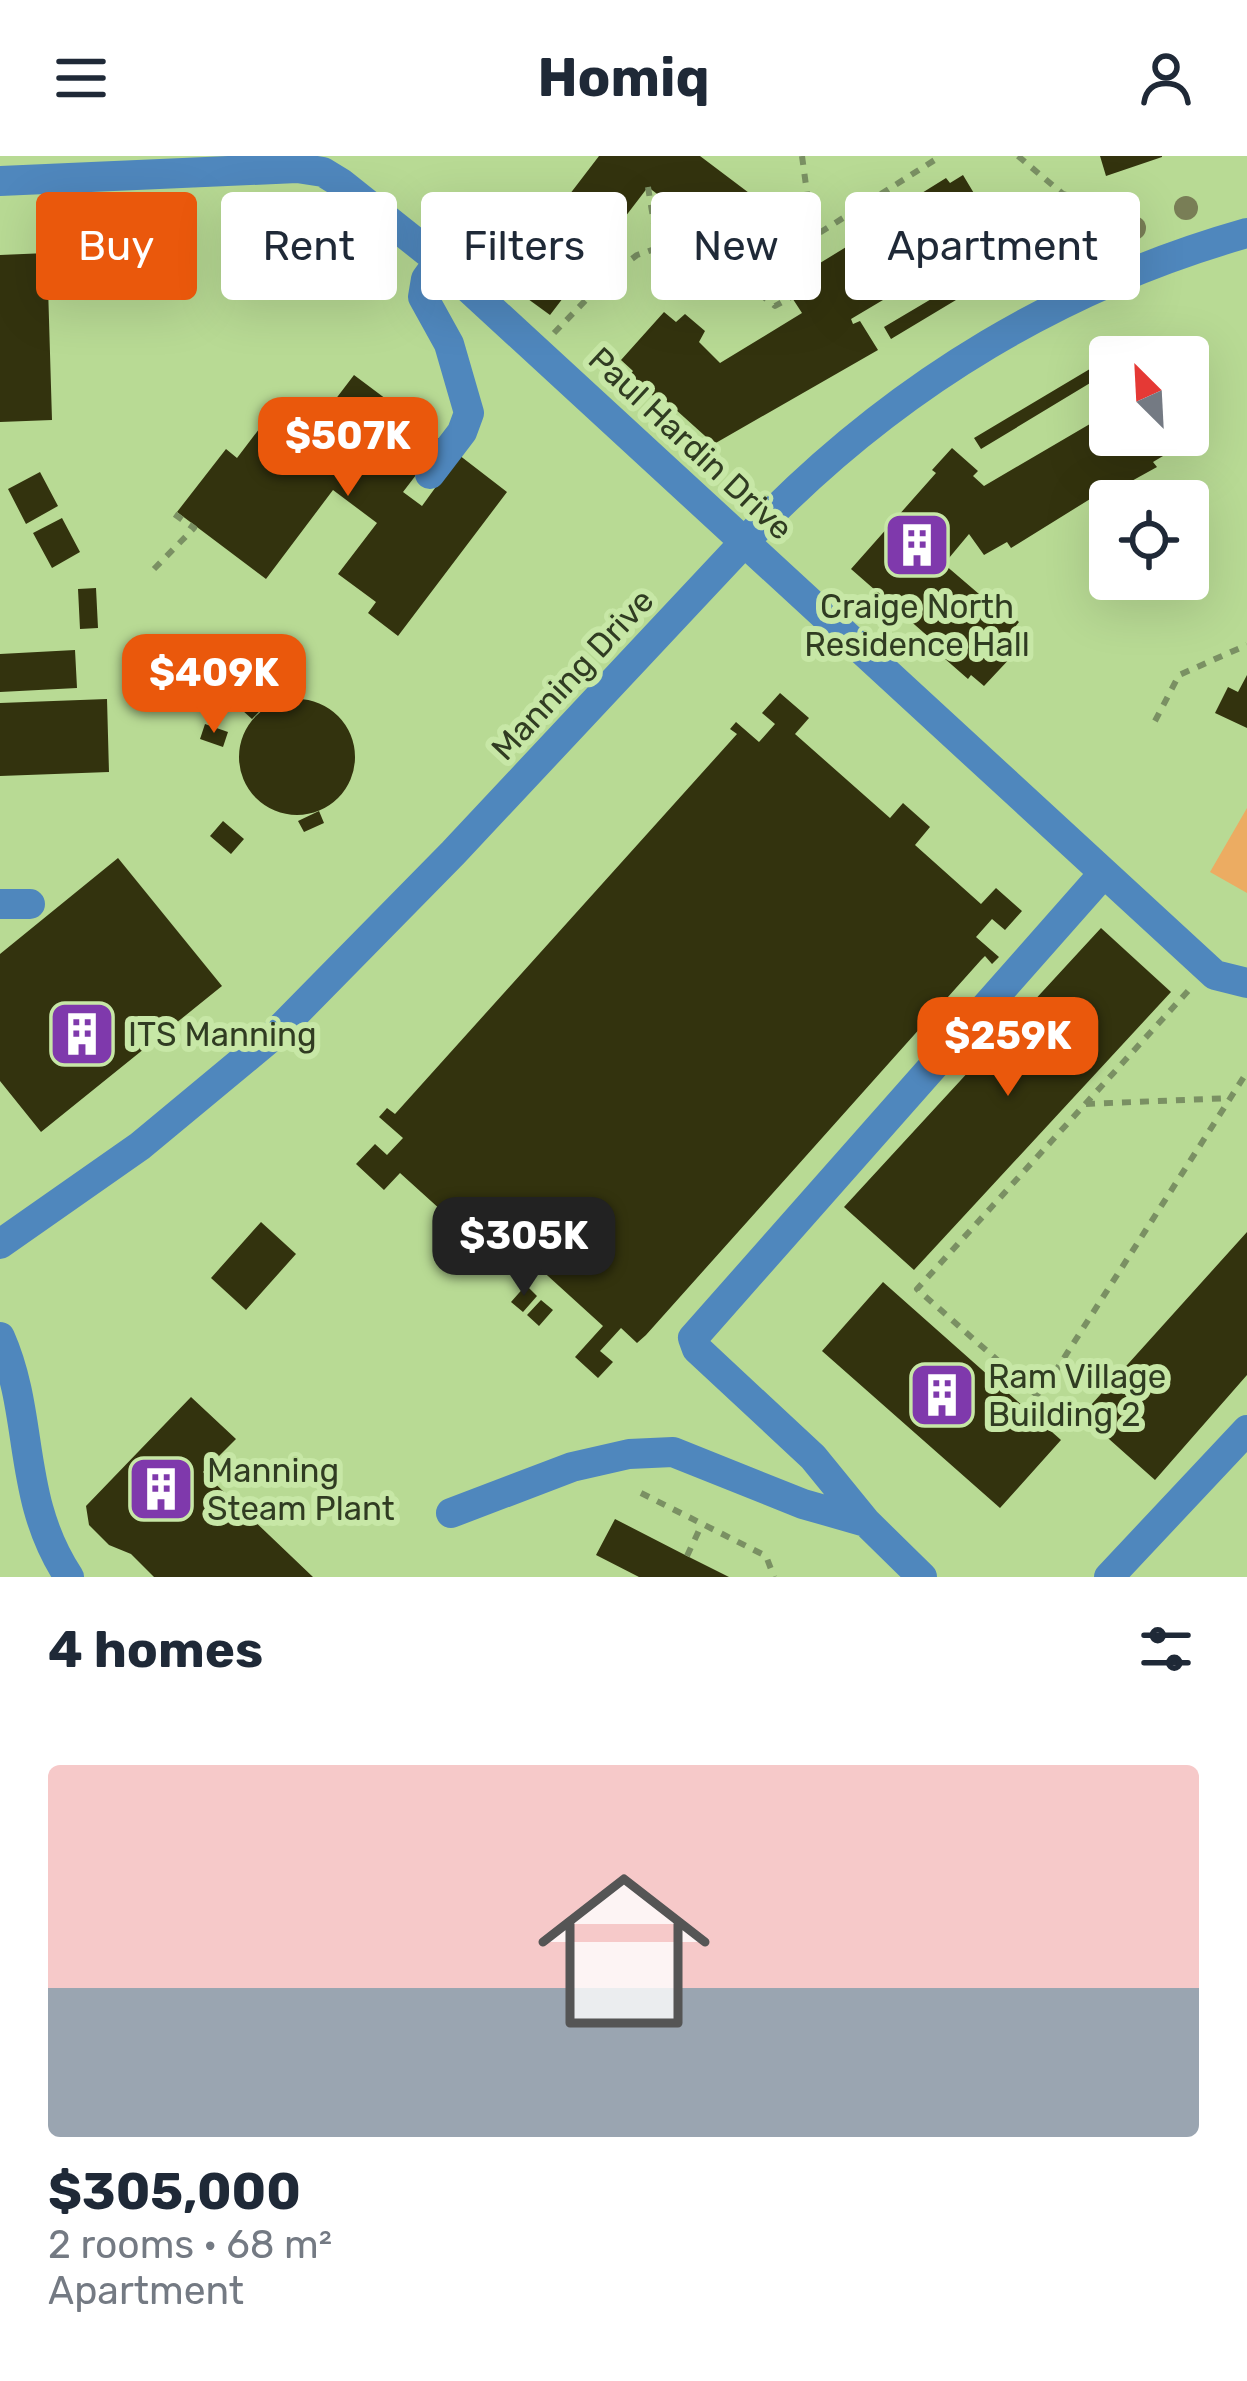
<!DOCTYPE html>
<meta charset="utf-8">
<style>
:root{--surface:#fff;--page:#f6f6f7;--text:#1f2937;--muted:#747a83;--accent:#ea580c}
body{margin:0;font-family:Rubik,sans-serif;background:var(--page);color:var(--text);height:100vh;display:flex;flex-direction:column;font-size:45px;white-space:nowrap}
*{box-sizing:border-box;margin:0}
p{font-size:39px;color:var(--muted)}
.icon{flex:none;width:66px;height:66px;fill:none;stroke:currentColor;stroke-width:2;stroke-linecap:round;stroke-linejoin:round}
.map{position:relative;height:1421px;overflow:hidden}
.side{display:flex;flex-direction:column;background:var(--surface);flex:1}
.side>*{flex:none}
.guide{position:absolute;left:36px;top:36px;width:1176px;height:108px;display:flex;gap:24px}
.needle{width:78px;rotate:336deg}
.controls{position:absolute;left:1089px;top:180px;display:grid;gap:24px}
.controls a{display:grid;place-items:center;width:120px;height:120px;border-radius:12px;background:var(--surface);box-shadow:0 12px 48px #0002;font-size:60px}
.price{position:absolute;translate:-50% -102px;padding:0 27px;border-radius:24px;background:var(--accent);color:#fff;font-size:39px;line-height:78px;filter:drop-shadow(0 3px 6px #0008)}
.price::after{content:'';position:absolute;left:50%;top:72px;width:36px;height:27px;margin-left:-18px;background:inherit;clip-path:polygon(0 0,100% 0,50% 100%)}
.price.active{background:#222;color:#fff}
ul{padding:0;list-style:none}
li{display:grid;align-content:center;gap:24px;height:636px;padding:0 48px}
li span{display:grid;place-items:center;height:372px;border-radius:12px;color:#555}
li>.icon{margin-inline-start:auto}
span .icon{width:216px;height:216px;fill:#fffc;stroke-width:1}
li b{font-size:51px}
h2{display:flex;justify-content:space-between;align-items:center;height:144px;padding:0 48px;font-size:51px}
.pill{padding:0 42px;border-radius:12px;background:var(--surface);box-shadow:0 12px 48px #0002;font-size:42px;line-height:108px}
.pill.active{background:var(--accent);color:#fff}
header{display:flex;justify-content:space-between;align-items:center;height:156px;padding:0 48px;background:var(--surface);font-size:54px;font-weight:700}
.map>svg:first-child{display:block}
.built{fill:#b8da94;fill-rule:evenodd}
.green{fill:#ecac62}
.building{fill:#33330e}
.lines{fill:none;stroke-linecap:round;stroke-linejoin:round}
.path{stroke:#7a9063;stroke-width:6;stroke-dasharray:9 9;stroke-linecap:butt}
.minor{stroke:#4f87bd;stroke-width:30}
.tree{fill:#797e56}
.labels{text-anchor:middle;stroke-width:12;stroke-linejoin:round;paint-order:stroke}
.street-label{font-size:33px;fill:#303c22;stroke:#c7e7a6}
.poi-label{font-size:33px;fill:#303c22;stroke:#c7e7a6;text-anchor:start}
</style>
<header><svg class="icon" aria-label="menu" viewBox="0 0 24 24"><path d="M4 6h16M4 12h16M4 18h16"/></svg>Homiq<svg class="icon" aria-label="person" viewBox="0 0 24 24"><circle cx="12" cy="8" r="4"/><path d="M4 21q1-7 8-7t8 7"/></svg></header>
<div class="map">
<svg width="1247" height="1421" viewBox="0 0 1247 1421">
<rect width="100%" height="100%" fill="#c7e7a6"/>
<path class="built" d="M0 0H1247V1421H0ZM1110 201H1188V279H1110ZM1110 345H1188V423H1110Z"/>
<path class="green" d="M1247 652V737L1210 716Z"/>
<path class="building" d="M599 0H700L798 74 780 97 790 104 773 126 648 31 550 159 528 143 535 134 511 115Z
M1100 0H1162V1L1106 20Z
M963 19 996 74 960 103 957 100 851 163 853 168 860 165 878 194 714 288 665 244 662 248 630 219 633 215 621 204 664 156 676 166 685 158 705 175 699 186 720 207 802 157 787 134 810 120 807 115 913 50 909 45 946 22 950 27Z
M1014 94 1021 105 891 183 884 171Z
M47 97 52 264 0 266V99Z
M1110 201V215L981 293 974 282Z
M354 219 442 285 403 336 422 350 459 299 507 336 398 480 368 457 376 446 338 418 377 367 333 334 266 423 177 356 226 293 237 302 272 256 306 282Z
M1110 248V279H1158L1168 297 1153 306 1157 311 1119 332 1116 327 1011 392 1007 386 984 399 969 378 944 408 993 450 996 446 1019 466 1015 471 1028 483 984 530 971 519 968 523 936 495 939 490 851 413 936 317 932 314 952 292 978 315 973 320 984 330 1095 265 1092 259Z
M40 316 58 350 26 368 8 333Z
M62 362 80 396 52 412 33 377Z
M96 432 98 472 80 473 78 433Z
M75 494 77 532 0 536V498Z
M1247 519V572L1215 557 1228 531 1238 536Z
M262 532 272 542 252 563 242 554Z
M780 537 809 562 795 578 890 662 903 647 930 671 915 689 981 748 996 732 1022 755 1005 774 992 763 976 781 999 801 992 808 985 800 981 804 646 1179 637 1187 621 1172 600 1195 613 1206 598 1222 575 1201 603 1170 526 1100 512 1115 492 1097 475 1115 449 1090 463 1074 400 1017 384 1034 356 1008 375 988 387 999 403 982 379 961 387 952 395 958 737 578 730 573 736 566 759 586 775 568 762 557Z
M107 543 109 616 0 620V547Z
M239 601a58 58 0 1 1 116 0a58 58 0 1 1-116 0Z
M205 568 228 576 223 591 200 583Z
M319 655 324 667 304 676 298 665Z
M223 665 244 683 231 698 210 680Z
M118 702 222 830 41 976 0 925V798Z
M1101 772 1171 836 914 1114 844 1051Z
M261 1066 296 1098 246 1154 211 1122Z
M1247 1076V1219L1155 1324 1082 1259Z
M883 1126 1061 1284 1000 1352 822 1195Z
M526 1129 537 1140 523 1156 511 1146Z
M541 1144 553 1154 539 1170 527 1159Z
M191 1241 236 1283 203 1316 313 1421H154L131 1398 109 1389 89 1369 86 1350Z
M615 1363 687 1400 729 1421H639L596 1399Z"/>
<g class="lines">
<path class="path" d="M802 0 813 81 941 0
M1018 0 1063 38 1130 56
M648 31 658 92
M554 177 608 121 637 99 658 92 708 97 775 150 791 141
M154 413 194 372 170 355
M1155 565 1179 519 1247 489
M1188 835 917 1133 1039 1241 1247 916
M1086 948 1230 942
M641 1337 766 1400 774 1421
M687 1400 702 1368"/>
<path class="minor" d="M0 25 297 12 323 16 341 27 439 105 1215 819 1247 827
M430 318 462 276 469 257 449 188 423 141 426 123 439 105
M0 748H30
M0 1088 140 990 275 878 453 697 767 362C901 227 1063 129 1247 77
M0 1181C35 1260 16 1341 69 1421
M451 1357 572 1311 629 1298 673 1296 803 1348 866 1366
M922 1421 866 1366 813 1301 697 1193 693 1182 1104 717
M1109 1421 1247 1274"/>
</g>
<g class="tree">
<circle cx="1186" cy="52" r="12"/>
<circle cx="1134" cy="72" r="12"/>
</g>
<defs>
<symbol id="building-square" viewBox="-11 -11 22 22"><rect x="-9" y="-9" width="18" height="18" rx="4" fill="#7f39ac" stroke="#c7e7a6"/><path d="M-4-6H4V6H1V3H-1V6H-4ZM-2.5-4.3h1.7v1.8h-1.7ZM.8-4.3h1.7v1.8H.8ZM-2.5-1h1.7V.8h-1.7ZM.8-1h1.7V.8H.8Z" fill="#fff"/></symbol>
</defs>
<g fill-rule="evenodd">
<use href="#building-square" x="879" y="351" width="76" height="76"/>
<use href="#building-square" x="44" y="840" width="76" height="76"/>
<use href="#building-square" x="904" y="1201" width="76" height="76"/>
<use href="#building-square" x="123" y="1295" width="76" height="76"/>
</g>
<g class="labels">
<g class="street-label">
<text transform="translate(691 287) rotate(43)" y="12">Paul Hardin Drive</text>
<text transform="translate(572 518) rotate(-47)" y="12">Manning Drive</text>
</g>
<g class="poi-label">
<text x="917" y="462" text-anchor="middle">Craige North<tspan x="917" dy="38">Residence Hall</tspan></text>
<text x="128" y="890">ITS Manning</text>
<text x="988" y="1232">Ram Village<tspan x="988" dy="38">Building 2</tspan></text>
<text x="207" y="1326">Manning<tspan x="207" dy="38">Steam Plant</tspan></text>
</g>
</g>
</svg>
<div class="controls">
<a><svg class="needle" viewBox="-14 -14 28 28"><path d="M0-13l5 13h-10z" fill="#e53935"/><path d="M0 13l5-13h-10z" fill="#747a83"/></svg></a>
<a><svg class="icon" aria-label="locate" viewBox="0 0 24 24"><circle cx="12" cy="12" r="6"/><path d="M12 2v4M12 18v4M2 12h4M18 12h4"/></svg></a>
</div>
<b class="price" style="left:348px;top:343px">$507K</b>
<b class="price" style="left:214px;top:580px">$409K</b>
<b class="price" style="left:1008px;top:943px">$259K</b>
<b class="price active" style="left:524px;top:1143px">$305K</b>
<div class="guide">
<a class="pill active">Buy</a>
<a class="pill">Rent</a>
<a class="pill">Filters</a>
<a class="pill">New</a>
<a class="pill">Apartment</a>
</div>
</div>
<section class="side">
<h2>4 homes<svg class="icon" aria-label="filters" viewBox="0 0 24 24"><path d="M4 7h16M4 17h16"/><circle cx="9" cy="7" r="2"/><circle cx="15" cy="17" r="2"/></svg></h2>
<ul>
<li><span style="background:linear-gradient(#f6c9c9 60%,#9aa5b1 0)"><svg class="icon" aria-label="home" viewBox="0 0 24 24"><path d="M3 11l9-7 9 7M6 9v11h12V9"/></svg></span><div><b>$305,000</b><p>2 rooms · 68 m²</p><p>Apartment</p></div></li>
</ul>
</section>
